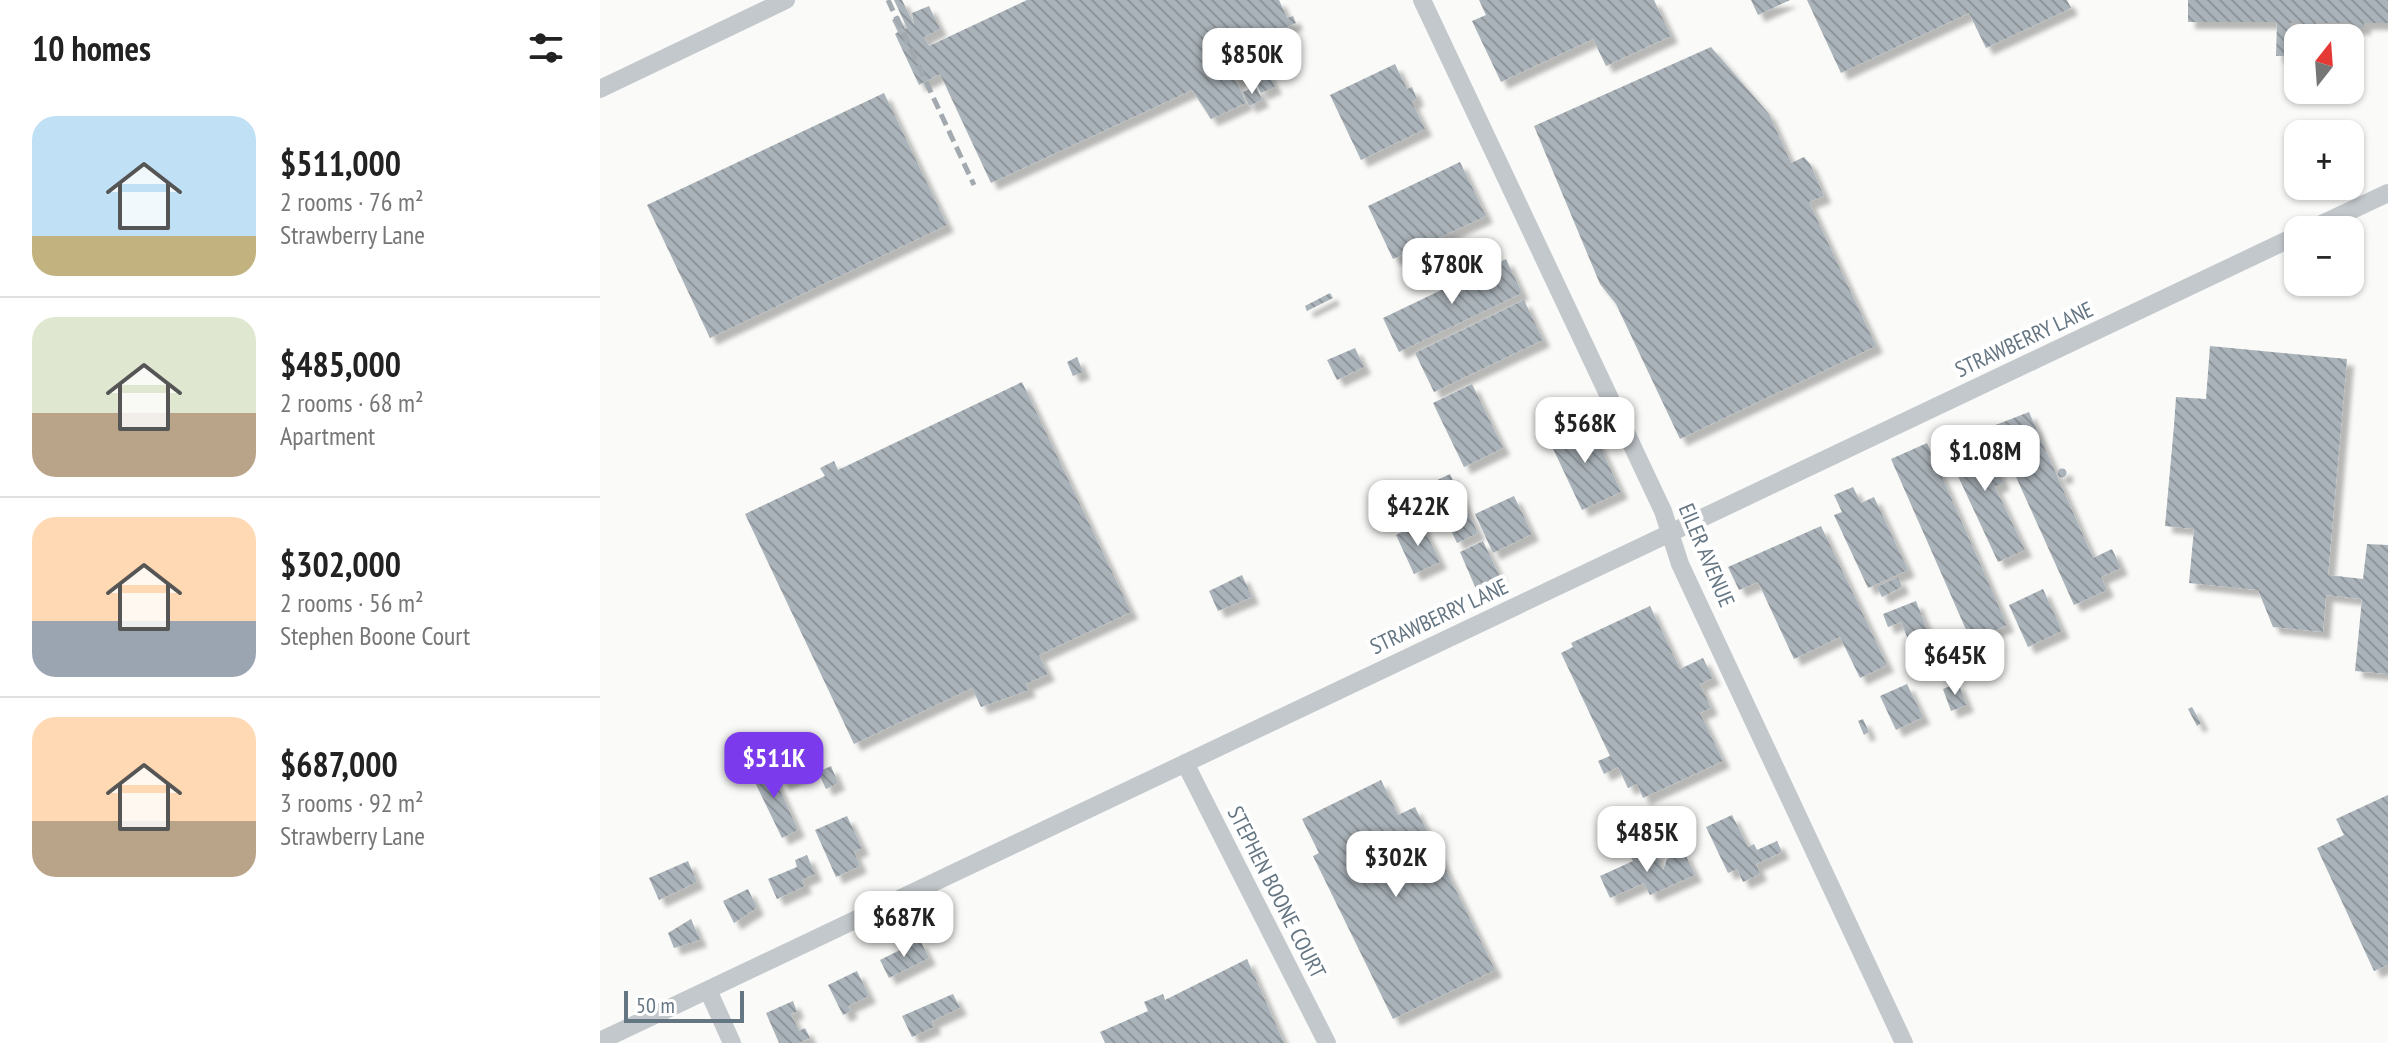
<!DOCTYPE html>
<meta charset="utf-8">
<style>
:root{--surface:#fff;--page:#f2f2f2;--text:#222;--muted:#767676;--line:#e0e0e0;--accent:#7c3aed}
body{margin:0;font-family:"PT Sans Narrow",sans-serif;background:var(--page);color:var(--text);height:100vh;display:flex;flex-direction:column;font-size:30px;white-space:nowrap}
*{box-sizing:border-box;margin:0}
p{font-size:26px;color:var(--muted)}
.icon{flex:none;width:44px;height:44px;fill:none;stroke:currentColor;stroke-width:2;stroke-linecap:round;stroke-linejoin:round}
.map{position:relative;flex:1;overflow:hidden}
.panel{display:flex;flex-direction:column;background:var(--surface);width:600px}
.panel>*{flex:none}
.needle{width:52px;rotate:17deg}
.fabs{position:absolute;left:1684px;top:24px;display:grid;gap:16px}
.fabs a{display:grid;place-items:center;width:80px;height:80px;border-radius:16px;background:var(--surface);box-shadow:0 2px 6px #0004;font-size:40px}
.scale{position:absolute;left:24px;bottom:20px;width:120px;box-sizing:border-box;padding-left:8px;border:4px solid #657683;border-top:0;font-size:22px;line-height:28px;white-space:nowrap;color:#657683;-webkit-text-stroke:6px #fff;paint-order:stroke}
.price{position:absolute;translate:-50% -68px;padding:0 18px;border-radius:16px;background:#fff;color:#222;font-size:26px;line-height:52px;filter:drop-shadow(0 2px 4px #0008)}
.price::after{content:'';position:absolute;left:50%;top:48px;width:24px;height:18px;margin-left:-12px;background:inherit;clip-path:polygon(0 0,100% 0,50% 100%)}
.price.selected{background:var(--accent);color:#fff}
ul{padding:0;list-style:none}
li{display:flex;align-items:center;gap:24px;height:200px;padding:0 32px}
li+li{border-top:2px solid var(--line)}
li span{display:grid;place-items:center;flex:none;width:224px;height:160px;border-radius:24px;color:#555}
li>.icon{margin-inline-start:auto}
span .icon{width:96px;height:96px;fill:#fffc;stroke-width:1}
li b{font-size:34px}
h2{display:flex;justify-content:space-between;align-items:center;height:96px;padding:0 32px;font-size:34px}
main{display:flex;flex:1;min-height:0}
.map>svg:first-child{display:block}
.building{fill:url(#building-back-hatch);filter:url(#shadow)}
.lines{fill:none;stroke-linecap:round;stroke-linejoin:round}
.street{stroke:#c3c8cc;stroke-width:18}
.rail{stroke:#a2aab0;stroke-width:5;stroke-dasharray:12 6;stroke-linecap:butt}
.labels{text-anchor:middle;stroke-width:8;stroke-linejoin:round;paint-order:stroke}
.street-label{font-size:22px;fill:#657683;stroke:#fff}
</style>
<main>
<section class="panel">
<h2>10 homes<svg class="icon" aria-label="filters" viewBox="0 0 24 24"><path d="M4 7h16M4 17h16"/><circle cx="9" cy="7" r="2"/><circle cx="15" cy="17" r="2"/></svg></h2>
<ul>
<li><span style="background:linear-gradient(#bfe0f5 75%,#c2b280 0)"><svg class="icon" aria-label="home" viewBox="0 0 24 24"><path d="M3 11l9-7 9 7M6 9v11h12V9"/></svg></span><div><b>$511,000</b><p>2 rooms · 76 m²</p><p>Strawberry Lane</p></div></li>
<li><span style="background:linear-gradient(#dfe7d0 60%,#b9a48a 0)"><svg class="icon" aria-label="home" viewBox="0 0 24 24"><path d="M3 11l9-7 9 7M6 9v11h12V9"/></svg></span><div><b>$485,000</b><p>2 rooms · 68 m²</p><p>Apartment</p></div></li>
<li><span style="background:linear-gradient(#ffd9b3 65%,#9aa5b1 0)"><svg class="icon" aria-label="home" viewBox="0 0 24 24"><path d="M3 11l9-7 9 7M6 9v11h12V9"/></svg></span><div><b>$302,000</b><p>2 rooms · 56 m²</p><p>Stephen Boone Court</p></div></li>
<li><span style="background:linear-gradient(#ffd9b3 65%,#b9a48a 0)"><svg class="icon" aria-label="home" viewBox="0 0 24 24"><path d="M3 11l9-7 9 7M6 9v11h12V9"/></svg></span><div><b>$687,000</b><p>3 rooms · 92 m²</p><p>Strawberry Lane</p></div></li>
</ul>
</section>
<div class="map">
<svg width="1788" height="1043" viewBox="0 0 1788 1043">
<defs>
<pattern id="building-back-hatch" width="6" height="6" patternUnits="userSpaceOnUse" patternTransform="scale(2)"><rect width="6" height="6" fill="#aab3b9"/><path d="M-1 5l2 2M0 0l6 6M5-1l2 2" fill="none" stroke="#8e969c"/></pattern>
<filter id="shadow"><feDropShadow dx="7" dy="7" stdDeviation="2" flood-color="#0004"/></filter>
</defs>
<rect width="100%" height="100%" fill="#fafaf8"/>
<path class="building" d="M294 0H302L314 25 312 13 329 6 340 29 324 37 329 46 427 0H679L687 18 693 16 696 23 669 35 665 28 650 36 665 68 636 81 646 103 611 119 592 90 391 183 340 74 319 85 295 34 298 32 292 20 299 16 305 29 307 28Z
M879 0H1054L1071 36 1006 66 993 39 901 82 872 21 886 15Z
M1151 0H1190L1158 15Z
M1207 0H1467L1471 8 1386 48 1369 13 1241 73Z
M1588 0H1788V23H1764V28H1751V23H1716V38H1702V23H1690V56H1676L1677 22H1588Z
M1111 47 1169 114 1191 163 1204 157 1210 164 1224 196 1209 202 1276 346 1080 439 1016 304 1000 284 934 126Z
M795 64 807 89 812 87 817 99 812 102 825 129 761 160 730 95Z
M667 71 675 87 661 93 653 77Z
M656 86 662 100 649 106 643 92Z
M284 93 347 225 110 338 47 205Z
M860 162 886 216 793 259 768 206Z
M906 259 922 293 799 352 783 318Z
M730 293 733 298 707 311 705 306Z
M924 300 943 340 834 392 815 353Z
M1610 346 1747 359 1728 575 1763 579 1767 544 1788 545V674L1755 671 1762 599 1726 595 1723 632 1673 627 1658 590 1589 583 1594 529 1565 526 1574 426 1576 397 1606 399Z
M755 348 764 367 737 380 727 360Z
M477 357 483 372 473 376 467 362Z
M422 382 531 612 439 655 448 674 426 684 429 690 381 707 372 688 254 744 145 514 225 476 220 468 234 461 238 470Z
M872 384 903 448 864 467 833 403Z
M970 397 972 402 957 409 955 403Z
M1429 412 1493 558 1512 549 1521 568 1501 577 1507 590 1474 605 1393 426Z
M988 420 1021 492 982 510 948 438Z
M1379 430 1403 483 1395 487 1425 550 1398 562 1344 446Z
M1327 443 1407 625 1371 641 1291 459Z
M1457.5 473a4.5 4.5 0 1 1 9 0a4.5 4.5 0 1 1-9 0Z
M850 474 878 533 857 543 829 484Z
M1253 487 1261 503 1274 497 1308 570 1268 588 1234 515 1242 512 1234 495Z
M914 496 932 534 893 553 875 514Z
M821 522 840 562 814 574 796 535Z
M1221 526 1287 665 1260 678 1240 637 1194 659 1158 582 1139 590 1128 567Z
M883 541 900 577 876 589 860 552Z
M642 575 652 597 618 611 609 591Z
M1298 577 1302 587 1282 597 1277 587Z
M1443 589 1462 631 1428 647 1409 605Z
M1316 601 1328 632 1308 639 1301 622 1288 627 1283 614Z
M1050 606 1080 669 1103 658 1113 678 1100 684 1111 708 1100 713 1123 761 1043 798 1037 784 1028 788 1018 767 1004 774 998 761 1010 756 961 653 973 647 971 643Z
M1358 683 1367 705 1351 711 1343 689Z
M1307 684 1323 717 1296 730 1280 696Z
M1592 707 1601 723 1597 726 1588 709Z
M1263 719 1269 732 1264 735 1258 721Z
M186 740 190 750 176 756 171 747Z
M201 750 211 770 182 784 173 763Z
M168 764 198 830 182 838 150 772Z
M231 766 238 783 226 789 218 772Z
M781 780 798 815 815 807 895 970 793 1019 713 856 719 853 702 819Z
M1788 795V965L1774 971 1717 848 1744 835 1736 819Z
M1132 815 1148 847 1154 844 1157 850 1177 841 1182 852 1156 864 1160 874 1143 882 1137 869 1128 873 1106 827Z
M247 816 262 848 254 852 260 866 236 877 215 830Z
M1040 850 1042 856 1054 850 1063 870 1067 859 1084 852 1095 875 1050 895 1044 883 1010 898 1000 876 1033 861 1029 854Z
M207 855 215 874 202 880 205 886 177 899 168 879 197 867 195 860Z
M88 861 97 882 59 900 49 878Z
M148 889 157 908 134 923 123 901Z
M91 919 100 940 74 948 68 933Z
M320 940 329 958 289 978 280 960Z
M647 959 684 1043H505L500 1032 548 1011 544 1002 563 994 565 1000Z
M257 971 269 996 248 1006 251 1011 243 1015 228 985Z
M353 994 360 1008 332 1021 334 1027 312 1037 302 1016Z
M193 1001 197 1012 191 1014 199 1031 205 1028 210 1038 199 1043H179L166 1013Z"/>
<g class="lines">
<path class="street" d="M822 0 1063 511 1080 564 1304 1043
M0 89 186 0
M1709 230 1788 193
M585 763 727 1043
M108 990 132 1043
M0 1041 1698 235"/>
<path class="rail" d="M288 0 374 185"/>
</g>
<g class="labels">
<g class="street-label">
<text transform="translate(1424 339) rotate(-25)" y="8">STRAWBERRY LANE</text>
<text transform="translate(1107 555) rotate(67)" y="8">EILER AVENUE</text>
<text transform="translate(839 616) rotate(-25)" y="8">STRAWBERRY LANE</text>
<text transform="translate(677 892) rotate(63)" y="8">STEPHEN BOONE COURT</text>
</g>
</g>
</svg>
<div class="fabs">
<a><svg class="needle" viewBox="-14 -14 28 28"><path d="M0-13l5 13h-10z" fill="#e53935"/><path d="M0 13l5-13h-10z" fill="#767676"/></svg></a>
<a>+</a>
<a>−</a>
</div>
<div class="scale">50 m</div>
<b class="price" style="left:652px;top:96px">$850K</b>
<b class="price" style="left:852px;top:306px">$780K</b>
<b class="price" style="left:985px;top:465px">$568K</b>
<b class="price" style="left:1385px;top:493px">$1.08M</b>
<b class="price" style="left:818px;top:548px">$422K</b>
<b class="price" style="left:1355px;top:697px">$645K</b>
<b class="price selected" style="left:174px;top:800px">$511K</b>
<b class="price" style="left:1047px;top:874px">$485K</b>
<b class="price" style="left:796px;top:899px">$302K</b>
<b class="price" style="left:304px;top:959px">$687K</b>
</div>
</main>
